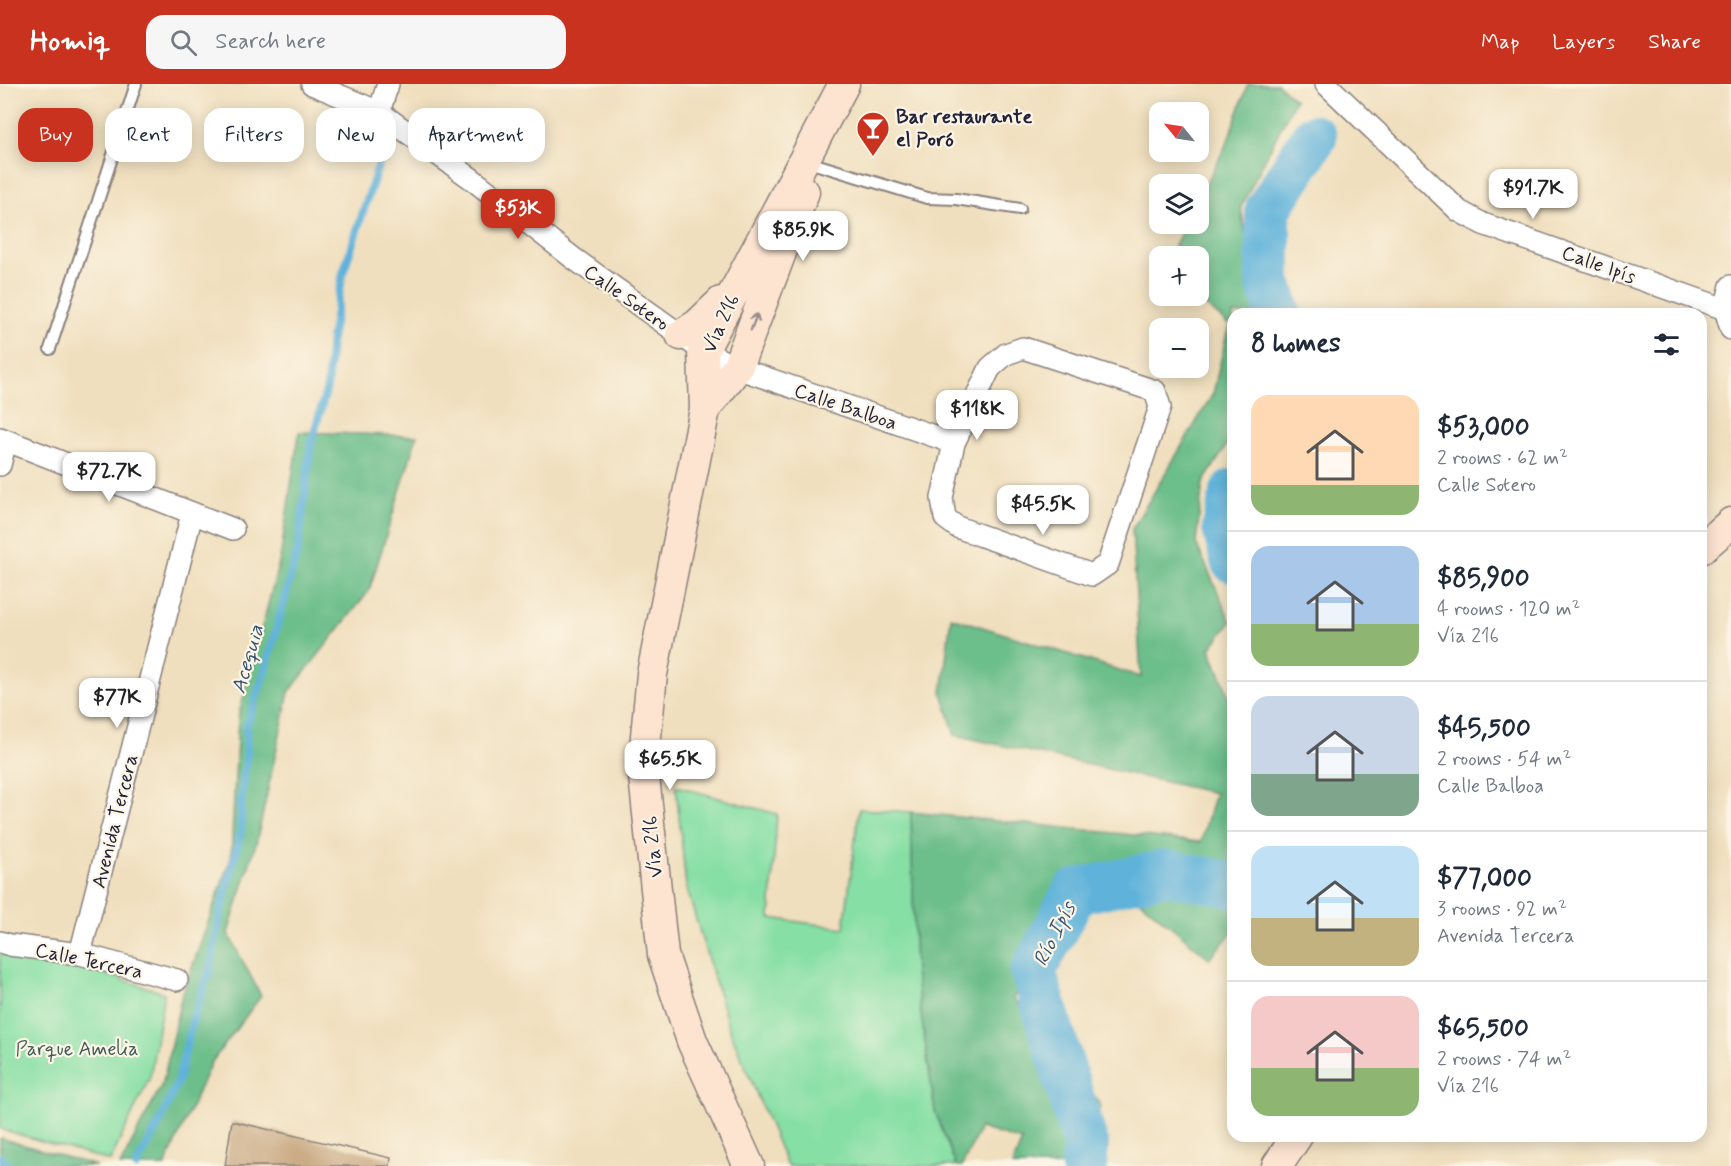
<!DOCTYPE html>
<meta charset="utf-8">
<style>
:root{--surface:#fff;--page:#f6f6f7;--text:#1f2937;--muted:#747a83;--line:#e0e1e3;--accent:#c8321e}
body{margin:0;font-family:Mynerve,sans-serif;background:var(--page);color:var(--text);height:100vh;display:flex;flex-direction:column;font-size:22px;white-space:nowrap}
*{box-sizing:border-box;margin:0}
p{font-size:20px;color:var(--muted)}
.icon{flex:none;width:33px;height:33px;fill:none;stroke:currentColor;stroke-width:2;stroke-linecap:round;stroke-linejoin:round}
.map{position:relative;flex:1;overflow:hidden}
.sheet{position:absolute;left:1227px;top:224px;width:480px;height:834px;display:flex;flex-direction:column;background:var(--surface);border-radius:18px;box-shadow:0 3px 15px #0003}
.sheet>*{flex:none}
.guide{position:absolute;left:18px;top:24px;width:570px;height:54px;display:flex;gap:12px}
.needle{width:39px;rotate:300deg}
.tools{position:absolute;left:1149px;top:18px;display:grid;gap:12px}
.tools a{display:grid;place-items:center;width:60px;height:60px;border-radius:12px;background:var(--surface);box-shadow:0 3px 15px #0003;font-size:30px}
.price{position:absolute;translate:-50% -51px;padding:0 14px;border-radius:12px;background:#fff;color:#222;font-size:20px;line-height:39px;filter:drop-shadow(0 2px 3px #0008)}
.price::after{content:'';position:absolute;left:50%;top:36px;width:18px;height:14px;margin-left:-9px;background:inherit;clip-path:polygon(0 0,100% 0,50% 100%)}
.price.selected{background:var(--accent);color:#fff}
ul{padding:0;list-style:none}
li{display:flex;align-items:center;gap:18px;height:150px;padding:0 24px}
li+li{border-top:2px solid var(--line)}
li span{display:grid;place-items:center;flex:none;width:168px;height:120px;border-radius:18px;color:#555}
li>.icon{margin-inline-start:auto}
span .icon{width:72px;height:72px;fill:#fffc;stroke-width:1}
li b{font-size:26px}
h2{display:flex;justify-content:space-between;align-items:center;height:72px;padding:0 24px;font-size:26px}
.tag{padding:0 21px;border-radius:18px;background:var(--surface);box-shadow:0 3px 15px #0003;font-size:21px;line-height:54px}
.tag.selected{background:var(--accent);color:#fff}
header{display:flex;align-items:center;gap:36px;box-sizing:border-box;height:84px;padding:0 30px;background:var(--accent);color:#fff}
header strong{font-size:28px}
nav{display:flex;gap:33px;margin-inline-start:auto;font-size:21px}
.search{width:420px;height:54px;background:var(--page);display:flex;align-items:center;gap:15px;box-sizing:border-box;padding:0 21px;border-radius:18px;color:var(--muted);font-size:22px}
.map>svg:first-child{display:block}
.green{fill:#86dfa4;stroke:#548070;stroke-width:1.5}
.forest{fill:#6cbe8a;stroke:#477062;stroke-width:1.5}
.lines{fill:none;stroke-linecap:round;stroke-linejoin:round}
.stream{stroke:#5eb2da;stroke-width:8}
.river{stroke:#5eb2da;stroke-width:46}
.building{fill:#cbac86}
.lane-casing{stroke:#89807c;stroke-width:14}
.street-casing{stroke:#89807c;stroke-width:24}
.secondary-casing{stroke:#89807c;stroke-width:33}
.lane{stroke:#fff;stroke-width:10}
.street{stroke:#fff;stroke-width:21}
.secondary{stroke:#fde4d1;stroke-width:30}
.oneway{stroke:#9a8d8e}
.labels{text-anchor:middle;stroke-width:4.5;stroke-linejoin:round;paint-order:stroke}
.poi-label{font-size:20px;font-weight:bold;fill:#22223b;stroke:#fcf5e5;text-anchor:start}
.street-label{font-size:20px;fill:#22223b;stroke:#fcf5e5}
.park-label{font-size:20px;fill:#405b5a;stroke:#fcf5e5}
.water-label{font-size:21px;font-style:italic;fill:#375473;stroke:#fcf5e5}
</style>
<header>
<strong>Homiq</strong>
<div class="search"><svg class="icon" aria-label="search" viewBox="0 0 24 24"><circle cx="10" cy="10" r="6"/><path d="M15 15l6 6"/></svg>Search here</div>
<nav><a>Map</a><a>Layers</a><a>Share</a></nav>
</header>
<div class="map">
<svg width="1731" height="1082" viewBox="0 0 1731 1082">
<rect width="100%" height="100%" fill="#fcf5e5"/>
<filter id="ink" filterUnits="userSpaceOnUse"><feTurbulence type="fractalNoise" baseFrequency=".0167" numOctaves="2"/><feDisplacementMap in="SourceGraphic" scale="12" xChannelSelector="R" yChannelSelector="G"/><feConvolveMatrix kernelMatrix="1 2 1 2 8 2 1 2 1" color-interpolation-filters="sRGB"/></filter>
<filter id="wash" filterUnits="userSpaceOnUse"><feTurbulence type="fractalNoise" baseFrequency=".008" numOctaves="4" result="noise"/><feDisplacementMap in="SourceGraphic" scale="24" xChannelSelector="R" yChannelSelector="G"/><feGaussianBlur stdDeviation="1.35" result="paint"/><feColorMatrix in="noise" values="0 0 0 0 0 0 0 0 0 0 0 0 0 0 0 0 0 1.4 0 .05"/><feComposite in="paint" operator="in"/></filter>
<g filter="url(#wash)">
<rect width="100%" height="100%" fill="#f0dfbe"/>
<path class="green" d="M676 702 777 730 770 834 844 844 859 725 911 728 915 888 935 1027 956 1082H787L729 944 686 802Z
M0 866 75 880 164 909 150 993 110 1077 0 1045Z"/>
<path class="forest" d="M1248 0H1278L1295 16 1241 123 1253 197 1301 229 1233 230V351L1203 399 1196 459 1231 538 1210 565C1222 596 1244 635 1230 669L1233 672V848L1209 874 1127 806 1069 837 1013 914 1072 979 1101 1022 1070 1082H1012L1022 1057 980 1044 962 1082H956L935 1027 915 888 911 728 1201 758 1215 709 955 651 942 609 951 533 1141 593 1132 445 1213 310 1229 241 1194 212H1198V172H1169L1186 140H1198L1199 114 1228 57Z
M299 348 417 352 369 507 289 608 257 756 228 849 261 912 211 979 165 1082H120L163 998 181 914 231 774 238 634 280 475Z
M0 1054 96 1082H0Z"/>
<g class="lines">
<path class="stream" d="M0 1073 9 1082
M136 1082 160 1038 178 996 193 935 210 885 220 831 241 747V718L247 669 246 643 264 590 298 465 311 360 327 303 331 255 343 189 381 73"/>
<path class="river" d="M1279 230 1268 197V125L1314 53
M1233 408 1225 443 1233 476
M1084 1082 1086 1061 1033 887 1075 808 1165 788 1233 801"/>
</g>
<g id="blocks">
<path class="building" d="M232 1037 391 1074 390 1082H225Z"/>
</g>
</g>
<g filter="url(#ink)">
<use href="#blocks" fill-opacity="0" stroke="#89807c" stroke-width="1.5"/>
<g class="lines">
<defs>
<path id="lane" d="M815 80 927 114 956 115 1020 125
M50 265 136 0"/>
<path id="street" d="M312 0 379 28 472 95 573 174 703 267 737 284 954 359 990 284 1006 270 1023 264 1155 307 1160 323 1108 480 1092 491 957 443 945 434 942 414 954 359
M1326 0 1459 127 1483 140 1725 225 1731 245
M379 28 388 0
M1725 225 1731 202
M0 354 233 445
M0 381 6 357
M0 858 10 861 80 870 177 896
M80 870 192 430"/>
<path id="secondary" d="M681 251 698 240 721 218
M705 325 737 284 804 108
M1701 465 1731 439
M749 1082 692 957 663 871 643 683 652 590 705 325 703 267 844 0
M1277 1082 1297 1052"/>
</defs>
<use href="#lane" class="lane-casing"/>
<use href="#street" class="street-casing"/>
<use href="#secondary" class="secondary-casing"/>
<use href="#lane" class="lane"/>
<use href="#street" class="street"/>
<use href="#secondary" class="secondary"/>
</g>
<defs><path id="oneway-shaft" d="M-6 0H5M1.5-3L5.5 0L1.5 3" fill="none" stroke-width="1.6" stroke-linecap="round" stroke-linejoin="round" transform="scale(1.5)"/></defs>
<use class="oneway" href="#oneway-shaft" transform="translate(754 238) rotate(-69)"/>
</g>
<defs>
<symbol id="bar-pin" viewBox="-11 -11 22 30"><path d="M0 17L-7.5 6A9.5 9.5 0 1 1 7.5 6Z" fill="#c8321e" stroke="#fcf5e5"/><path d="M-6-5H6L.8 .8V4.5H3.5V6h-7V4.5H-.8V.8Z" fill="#fff"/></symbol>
</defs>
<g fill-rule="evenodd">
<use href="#bar-pin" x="854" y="25" width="38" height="52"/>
</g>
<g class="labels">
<g class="poi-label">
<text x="896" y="39">Bar restaurante<tspan x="896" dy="23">el Poró</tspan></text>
</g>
<g class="street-label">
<text transform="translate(1599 180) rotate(20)" y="7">Calle Ipís</text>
<text transform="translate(627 213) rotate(35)" y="7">Calle Sotero</text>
<text transform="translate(720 239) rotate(-66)" y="7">Vía 216</text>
<text transform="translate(846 322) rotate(19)" y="7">Calle Balboa</text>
<text transform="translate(114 737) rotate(-76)" y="7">Avenida Tercera</text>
<text transform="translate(652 763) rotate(-96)" y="7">Vía 216</text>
<text transform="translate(89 876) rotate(12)" y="7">Calle Tercera</text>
</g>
<g class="park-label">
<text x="77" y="971">Parque Amelia</text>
</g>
<g class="water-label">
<text transform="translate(247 575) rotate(-74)" y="7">Acequia</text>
<text transform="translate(1054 850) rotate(-63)" y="7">Río Ipís</text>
</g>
</g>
</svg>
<div class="tools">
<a><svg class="needle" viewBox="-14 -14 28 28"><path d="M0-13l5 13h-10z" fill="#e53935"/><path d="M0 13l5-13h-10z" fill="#747a83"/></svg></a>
<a><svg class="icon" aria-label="layers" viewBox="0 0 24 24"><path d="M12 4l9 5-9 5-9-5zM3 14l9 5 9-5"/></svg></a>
<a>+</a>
<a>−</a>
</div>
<b class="price" style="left:1533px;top:136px">$91.7K</b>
<b class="price selected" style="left:518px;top:156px">$53K</b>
<b class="price" style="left:803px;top:178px">$85.9K</b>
<b class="price" style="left:977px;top:357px">$118K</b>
<b class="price" style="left:109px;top:419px">$72.7K</b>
<b class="price" style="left:1043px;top:452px">$45.5K</b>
<b class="price" style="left:117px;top:645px">$77K</b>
<b class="price" style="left:670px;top:707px">$65.5K</b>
<div class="guide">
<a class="tag selected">Buy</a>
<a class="tag">Rent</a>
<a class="tag">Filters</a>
<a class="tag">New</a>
<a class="tag">Apartment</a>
</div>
<section class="sheet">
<h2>8 homes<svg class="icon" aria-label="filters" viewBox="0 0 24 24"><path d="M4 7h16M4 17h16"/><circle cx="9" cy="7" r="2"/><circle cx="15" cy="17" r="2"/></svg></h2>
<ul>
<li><span style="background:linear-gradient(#ffd9b3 75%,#8fb573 0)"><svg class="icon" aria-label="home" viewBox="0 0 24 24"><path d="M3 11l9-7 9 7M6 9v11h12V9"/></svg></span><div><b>$53,000</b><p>2 rooms · 62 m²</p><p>Calle Sotero</p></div></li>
<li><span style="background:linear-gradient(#a9c7e8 65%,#8fb573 0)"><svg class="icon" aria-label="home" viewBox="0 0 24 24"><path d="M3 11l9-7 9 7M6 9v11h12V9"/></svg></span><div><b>$85,900</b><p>4 rooms · 120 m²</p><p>Vía 216</p></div></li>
<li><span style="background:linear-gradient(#c9d6e8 65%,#7fa58c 0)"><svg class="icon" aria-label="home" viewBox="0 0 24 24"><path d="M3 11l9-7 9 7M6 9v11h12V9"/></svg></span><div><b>$45,500</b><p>2 rooms · 54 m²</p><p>Calle Balboa</p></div></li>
<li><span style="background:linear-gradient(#bfe0f5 60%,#c2b280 0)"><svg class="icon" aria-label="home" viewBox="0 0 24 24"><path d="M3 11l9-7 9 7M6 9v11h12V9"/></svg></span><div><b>$77,000</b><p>3 rooms · 92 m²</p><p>Avenida Tercera</p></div></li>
<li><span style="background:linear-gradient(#f6c9c9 60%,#8fb573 0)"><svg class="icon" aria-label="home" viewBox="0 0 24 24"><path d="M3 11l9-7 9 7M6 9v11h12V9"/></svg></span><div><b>$65,500</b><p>2 rooms · 74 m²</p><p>Vía 216</p></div></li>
</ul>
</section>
</div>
